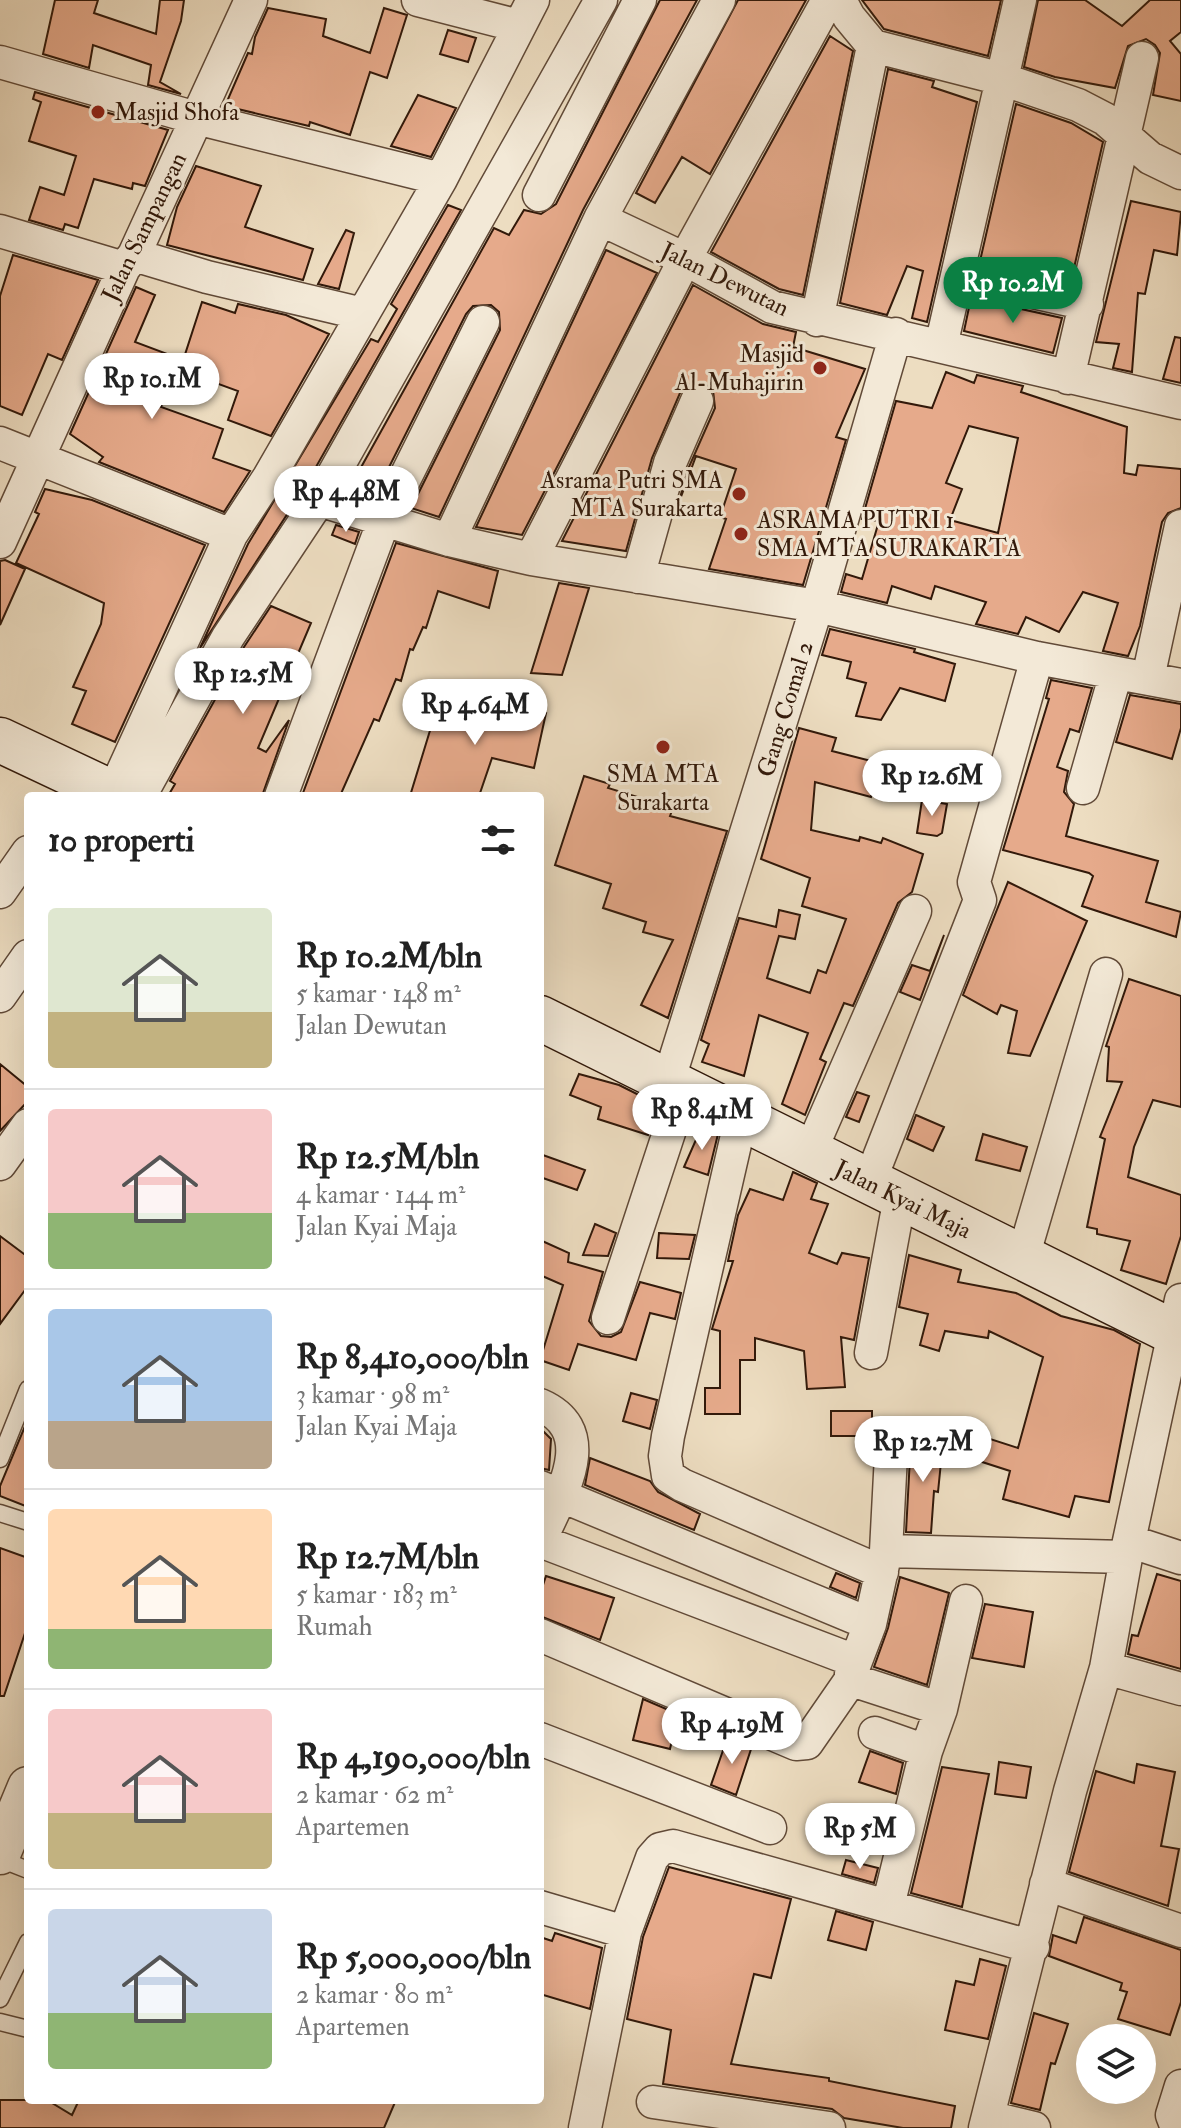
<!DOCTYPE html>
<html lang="id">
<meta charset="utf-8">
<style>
:root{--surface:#fff;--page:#f2f2f2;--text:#222;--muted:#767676;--line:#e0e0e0;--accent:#0b8043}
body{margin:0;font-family:"IM FELL Double Pica",serif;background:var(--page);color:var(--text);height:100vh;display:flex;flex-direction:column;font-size:30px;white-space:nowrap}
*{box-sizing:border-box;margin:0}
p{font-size:26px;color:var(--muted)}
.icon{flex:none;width:44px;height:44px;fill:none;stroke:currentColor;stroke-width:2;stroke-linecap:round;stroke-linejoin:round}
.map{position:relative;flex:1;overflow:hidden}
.details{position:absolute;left:24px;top:792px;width:520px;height:1312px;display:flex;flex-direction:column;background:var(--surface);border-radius:8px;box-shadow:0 8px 32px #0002}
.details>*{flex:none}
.buttons{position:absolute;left:1076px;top:2024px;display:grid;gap:16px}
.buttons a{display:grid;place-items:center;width:80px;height:80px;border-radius:50%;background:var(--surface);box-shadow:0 8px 32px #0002;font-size:40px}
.price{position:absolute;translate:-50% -68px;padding:0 18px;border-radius:28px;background:#fff;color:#222;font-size:26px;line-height:52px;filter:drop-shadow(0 2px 4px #0008)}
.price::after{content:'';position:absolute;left:50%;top:48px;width:24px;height:18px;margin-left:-12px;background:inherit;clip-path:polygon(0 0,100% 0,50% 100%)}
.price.active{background:var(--accent);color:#fff}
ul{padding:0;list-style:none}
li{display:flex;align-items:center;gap:24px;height:200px;padding:0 24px}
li+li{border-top:2px solid var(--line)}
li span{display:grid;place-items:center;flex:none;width:224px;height:160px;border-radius:8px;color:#555}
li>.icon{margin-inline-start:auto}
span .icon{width:96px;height:96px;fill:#fffc;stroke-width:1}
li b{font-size:34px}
h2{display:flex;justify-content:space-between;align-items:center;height:96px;padding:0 24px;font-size:34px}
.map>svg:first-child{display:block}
.building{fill:#e6aa8b;stroke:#32190a;stroke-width:2;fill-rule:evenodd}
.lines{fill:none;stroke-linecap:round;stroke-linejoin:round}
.service-casing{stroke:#614a38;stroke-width:19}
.minor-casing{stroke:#614a38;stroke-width:35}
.tertiary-casing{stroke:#614a38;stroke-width:43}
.secondary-casing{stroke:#32190a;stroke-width:47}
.service{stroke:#f3e9d7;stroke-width:16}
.minor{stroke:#f3e9d7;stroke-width:32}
.tertiary{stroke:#f3e9d7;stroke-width:40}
.secondary{stroke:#f3e9d7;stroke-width:44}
.poi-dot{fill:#8f2418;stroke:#f3e9d7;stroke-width:3}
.labels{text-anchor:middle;stroke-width:6;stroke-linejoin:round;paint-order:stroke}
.poi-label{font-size:24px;fill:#32190a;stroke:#f3e9d7;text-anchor:start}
.street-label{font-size:24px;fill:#32190a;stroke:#f3e9d7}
</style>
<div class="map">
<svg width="1181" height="2128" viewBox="0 0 1181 2128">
<rect width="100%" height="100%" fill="#edddc1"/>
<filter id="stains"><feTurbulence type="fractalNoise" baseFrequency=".0025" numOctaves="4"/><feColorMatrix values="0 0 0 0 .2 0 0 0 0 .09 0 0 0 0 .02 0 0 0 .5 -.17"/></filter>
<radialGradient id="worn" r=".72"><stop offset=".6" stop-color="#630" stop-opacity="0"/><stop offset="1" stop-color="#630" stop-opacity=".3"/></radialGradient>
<path class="building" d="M55 0H98L94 13 156 34 160 0H184L181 21 160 82 181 94 148 85 151 65 93 45 89 68 43 54Z
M660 0H697L583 210 439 517 411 508 500 330 499 312 491 305 473 306 466 314 374 497 349 489 494 228 509 235 524 210 541 214 556 204Z
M738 0H806L710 174 682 157 655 203 636 193Z
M862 0H1001L988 56 884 29Z
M1038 0H1085L1122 26 1150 0H1181V32L1170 41 1181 54V101L1153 95 1160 53 1155 45 1146 39 1128 46 1115 88 1055 77 1024 67Z
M268 8 326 19 323 36 370 53 384 8 407 15 387 78 370 72 350 135 310 122 309 126 225 106 248 53 252 54 255 37Z
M448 30 476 38 468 62 440 54Z
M830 36 853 51 803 295 779 289 711 252Z
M888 69 934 81 932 87 977 102 927 322 912 318 923 271 907 266 887 315 840 303Z
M35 92 168 130 145 186 133 183 132 189 94 179 78 228 65 224 63 230 29 220 40 187 64 195 76 156 29 141 41 102 33 99Z
M418 95 456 108 431 157 391 146Z
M1016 104 1071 123 1103 142 1071 281 980 261Z
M196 166 261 186 245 227 313 249 303 280 167 245 177 207Z
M1131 201 1181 212 1177 255 1154 250 1145 294 1138 293 1132 372 1113 368 1119 344 1096 342Z
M448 205 461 210 303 490 200 648 248 544 371 339 378 342 397 309 391 304Z
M346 230 354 233 339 289 318 284Z
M606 250 657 273 522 535 476 527Z
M13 255 98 280 62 360 48 354 22 415 0 406V296Z
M693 285 763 324 796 332 793 347 865 369 836 437 846 440 803 585 709 569 726 519 720 517 736 469 696 456 678 505 688 469 715 408 713 390 704 383 686 385 680 393 652 458 626 551 562 541Z
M136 287 155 295 135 342 178 358 161 407 223 429 213 458 250 471 224 512 99 462 103 457 70 434Z
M971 298 1062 318 1053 353 964 331Z
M202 302 235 313 238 304 286 315 329 334 271 436 228 420 238 391 180 370Z
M1175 337 1181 338V383L1163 379Z
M946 372 974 383 977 375 1023 386 1021 392 1127 427 1124 473 1136 475 1138 465 1181 469V508L1168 513 1162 522 1140 626 1128 656 1103 651 1118 603 1083 592 1059 632 1026 617 1018 634 976 624 986 602 935 586 931 599 892 586 887 603 841 592 846 574 862 579 879 521 862 519 896 401 932 408ZM969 426 1018 438 998 533 950 520 962 489 946 483Z
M45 489 92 500 205 545 115 742 72 724 86 691 73 687 101 624 104 603 16 563 39 514 35 512Z
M336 525 359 532 355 544 332 535Z
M396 543 498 571 489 608 438 591 426 628 423 627 413 650 410 649 401 681 396 679 379 721 374 719 340 796H310L303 793Z
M5 560 25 569 0 625V561Z
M559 583 589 588 562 675 531 673Z
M271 606 311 623 258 748 266 752 289 720 262 796H168L175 784 170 781 244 647Z
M830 629 915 649 914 652 955 664 945 701 900 688 881 720 856 716 866 683 847 678 851 662 822 655Z
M1051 680 1092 688 1079 732 1070 729 1057 767 1068 771 1064 792 1074 804 1066 836 1158 861 1146 902 1181 912 1176 937 1082 906 1093 876 1089 873 1003 850 1049 699 1046 698Z
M1130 695 1181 704V728L1172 759 1116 742Z
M446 699 546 713 534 768 492 758 479 796H410L432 724 438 726Z
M799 728 836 738 832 751 879 763 871 797 815 782 811 830 859 841 860 837 881 843 883 838 923 854 912 892 898 903 853 1006 844 1003 820 1059 826 1062 805 1115 782 1104 808 1033 759 1015 744 1076 702 1062 709 1044 701 1040 739 918 776 927 779 910 800 915 795 939 779 936 767 978 810 993 818 970 826 973 846 919 802 906 810 878 761 859Z
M584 776 610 784 608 788 673 808 670 816 727 831 668 1018 641 1005 673 940 643 932 646 922 603 908 611 884 555 865Z
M922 800 947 804 942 833 937 836 917 833Z
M1008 882 1087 921 1030 1056 1008 1053 1017 1011 1001 1005 997 1014 963 995Z
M944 935 920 1000 900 992 912 965 930 971Z
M1129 979 1181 996V1107L1153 1100 1134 1147 1128 1177 1181 1195V1236L1166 1284 1121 1270 1130 1241 1097 1234V1229L1087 1227 1105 1139 1100 1137 1122 1082 1107 1081 1109 1047 1106 1046Z
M0 1064 28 1087V1101L0 1131Z
M579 1074 619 1085 655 1103 653 1108 657 1109 648 1135 598 1119 601 1107 570 1095Z
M857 1092 869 1096 859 1122 846 1117Z
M916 1115 944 1127 933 1151 907 1139Z
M702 1126 718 1134 708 1175 684 1167Z
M983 1134 1027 1147 1020 1171 976 1160Z
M540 1154 585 1170 577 1190 540 1177Z
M793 1172 817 1183 811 1199 828 1204 809 1253 837 1264 842 1253 869 1258 854 1340 841 1337 845 1387 807 1389 804 1351 755 1338V1360H740V1414H705V1388H720V1331L712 1329 733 1261H728L738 1215 750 1189 783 1200Z
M595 1224 616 1233 608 1256 583 1255Z
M659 1233 695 1235 689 1259 657 1258Z
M0 1236 28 1257V1286L0 1324Z
M540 1240 569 1253 568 1262 603 1272 589 1321 601 1336 611 1337 621 1332 640 1282 681 1293 675 1319 650 1313 636 1360 578 1344 569 1370 540 1360 563 1285 540 1275Z
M909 1255 961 1270 958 1282 1016 1293 1061 1316 1114 1330 1140 1344 1109 1502 1075 1496 1069 1517 1003 1499 1010 1471 945 1450 953 1427 1018 1448 1043 1357 989 1331 988 1338 945 1331 939 1351 920 1345 928 1314 899 1307Z
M631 1393 657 1400 650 1429 623 1421Z
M831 1411H872V1436H831Z
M28 1419V1507L0 1496V1486Z
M540 1428 551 1439 549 1470 540 1468Z
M911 1439 943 1442 938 1492 934 1491 931 1533 906 1532Z
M590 1458 650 1481 658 1492 700 1514 694 1530 585 1485Z
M0 1548 28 1558V1624L4 1696H0Z
M836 1573 860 1583 856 1598 830 1587Z
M1157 1574 1181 1581V1669L1128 1654 1132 1635 1138 1636Z
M546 1576 614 1598 600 1640 540 1616V1594Z
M900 1577 949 1593 927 1685 874 1667 888 1628Z
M985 1604 1033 1612 1024 1667 972 1658Z
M643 1699 678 1714 670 1749 633 1740Z
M728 1736 752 1746 736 1795 711 1785Z
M870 1751 903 1763 896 1794 859 1782Z
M999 1762 1031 1767 1026 1798 995 1794Z
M1137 1764 1175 1772 1161 1846 1179 1849 1168 1906 1069 1872 1096 1771 1134 1783Z
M942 1767 989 1774 962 1907 911 1893Z
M846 1860 878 1868 874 1883 842 1874Z
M669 1867 791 1899 771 1978 754 1974 731 2064 829 2078V2081L955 2106 951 2128H903L844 2118 832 2109 663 2084 671 2030 627 2019 643 1937Z
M836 1911 873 1922 866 1950 828 1940Z
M1084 1917 1181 1950V2002L1170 2035 1118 2019 1127 1992 1120 1990 1122 1983 1049 1956 1053 1935 1076 1943Z
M555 1933 602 1948 590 2009 540 1994V1937L552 1941Z
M980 1959 1006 1966 988 2039 945 2030 956 1981 974 1985Z
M1034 2013 1068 2024 1055 2064 1051 2063 1040 2110 1011 2103Z
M0 2100H47L72 2115 79 2100H396L384 2128H0Z"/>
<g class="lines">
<defs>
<path id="service" d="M0 1459 28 1389
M0 1513 28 1522
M0 1859 28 1870
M0 1999 28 1942
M0 2022 28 2029"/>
<path id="minor" d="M418 0 519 26
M840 0 849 17 873 46 1002 79 1078 105 1105 119 1150 158 1181 173
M0 62 196 118 441 179
M539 195 640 0
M600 219 685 259 772 307 1181 403
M0 231 124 268
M134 255 207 277 363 314
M960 276 1087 304
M817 320 873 46
M941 346 1020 0
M1068 378 1142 58
M0 443 231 535
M319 500 449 540 531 559 817 606 1037 658 1181 685
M449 540 600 219 719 0
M0 542 124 268 134 255 251 0
M531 559 685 259 828 0
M638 577 670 463 697 401
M1148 678 1181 526
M1083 788 1116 673
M113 793 231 535 269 477 441 179 533 0
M140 796 228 637 319 500 601 0
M281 796 384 520 483 322
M0 892 28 852
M0 996 28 956
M668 1082 817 606 896 334
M741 1118 668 1436 665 1456 668 1476 682 1485 882 1572
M810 1152 915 911
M0 1164 28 1125
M869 1183 980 900 974 882 1037 658
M1023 1257 1106 974
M608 1318 683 1090
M871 1353 900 1197
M540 1405C602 1432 559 1497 540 1541L855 1661
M540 1487 870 1624
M1129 1541 1181 1558
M886 1551 1126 1557
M540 1635 796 1744 807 1743 852 1678
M1106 1668 1181 1689
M941 1709 966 1601
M875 1733 926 1751
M540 1739 770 1828
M1046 1884 1181 1931
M888 1906 926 1751 941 1709 855 1681 851 1674 870 1624 886 1551 892 1436
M540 1907 625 1932
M653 2102 829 2128
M988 2117 1034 2128
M585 2128 625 1932 652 1858 660 1849 673 1846 1033 1947
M985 2128 1070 1791 1106 1668 1129 1541 1181 1300
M1177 2128 1172 2115 1181 2086"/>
<path id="tertiary" d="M0 1854 28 1787"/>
<path id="secondary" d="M0 740 119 796
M540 1018 1181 1336"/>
</defs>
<use href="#service" class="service-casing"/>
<use href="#minor" class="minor-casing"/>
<use href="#tertiary" class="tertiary-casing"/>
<use href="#secondary" class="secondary-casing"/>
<use href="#service" class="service"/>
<use href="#minor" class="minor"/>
<use href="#tertiary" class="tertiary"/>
<use href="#secondary" class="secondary"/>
</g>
<g class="poi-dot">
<circle cx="98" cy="112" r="8"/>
<circle cx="820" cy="368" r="8"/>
<circle cx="739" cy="494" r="8"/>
<circle cx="741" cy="534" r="8"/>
<circle cx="663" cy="747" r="8"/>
</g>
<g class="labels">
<g class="poi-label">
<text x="114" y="120">Masjid Shofa</text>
<text x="804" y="362" text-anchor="end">Masjid<tspan x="804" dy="28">Al-Muhajirin</tspan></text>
<text x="723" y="488" text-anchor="end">Asrama Putri SMA<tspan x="723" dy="28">MTA Surakarta</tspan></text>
<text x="757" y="528">ASRAMA PUTRI 1<tspan x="757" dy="28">SMA MTA SURAKARTA</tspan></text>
<text x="663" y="782" text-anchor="middle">SMA MTA<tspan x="663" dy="28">Surakarta</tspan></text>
</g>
<g class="street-label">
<text transform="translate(144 227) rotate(-64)" y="8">Jalan Sampangan</text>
<text transform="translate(725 279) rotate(26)" y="8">Jalan Dewutan</text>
<text transform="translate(785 709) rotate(-73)" y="8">Gang Comal 2</text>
<text transform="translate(903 1199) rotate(26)" y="8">Jalan Kyai Maja</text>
</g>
</g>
<rect width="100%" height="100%" filter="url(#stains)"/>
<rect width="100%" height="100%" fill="url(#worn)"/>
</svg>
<div class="buttons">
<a><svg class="icon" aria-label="layers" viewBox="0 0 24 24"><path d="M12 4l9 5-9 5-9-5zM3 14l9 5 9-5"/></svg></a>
</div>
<b class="price active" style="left:1013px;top:325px">Rp 10.2M</b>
<b class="price" style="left:152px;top:421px">Rp 10.1M</b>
<b class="price" style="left:346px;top:534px">Rp 4.48M</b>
<b class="price" style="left:243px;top:716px">Rp 12.5M</b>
<b class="price" style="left:475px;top:747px">Rp 4.64M</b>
<b class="price" style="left:932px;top:818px">Rp 12.6M</b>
<b class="price" style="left:702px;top:1152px">Rp 8.41M</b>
<b class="price" style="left:923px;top:1484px">Rp 12.7M</b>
<b class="price" style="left:732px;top:1766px">Rp 4.19M</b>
<b class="price" style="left:860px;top:1871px">Rp 5M</b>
<section class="details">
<h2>10 properti<svg class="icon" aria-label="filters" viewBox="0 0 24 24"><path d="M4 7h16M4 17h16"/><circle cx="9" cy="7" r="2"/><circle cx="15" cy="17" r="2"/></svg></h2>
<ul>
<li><span style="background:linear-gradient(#dfe7d0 65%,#c2b280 0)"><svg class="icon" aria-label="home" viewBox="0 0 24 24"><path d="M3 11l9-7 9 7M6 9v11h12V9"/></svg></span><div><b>Rp 10.2M/bln</b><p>5 kamar · 148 m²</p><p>Jalan Dewutan</p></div></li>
<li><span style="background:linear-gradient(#f6c9c9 65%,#8fb573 0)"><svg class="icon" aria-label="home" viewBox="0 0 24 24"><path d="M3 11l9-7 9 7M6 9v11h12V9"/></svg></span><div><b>Rp 12.5M/bln</b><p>4 kamar · 144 m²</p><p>Jalan Kyai Maja</p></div></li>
<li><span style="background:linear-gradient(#a9c7e8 70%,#b9a48a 0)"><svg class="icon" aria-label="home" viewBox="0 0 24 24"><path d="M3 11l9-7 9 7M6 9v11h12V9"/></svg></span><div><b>Rp 8,410,000/bln</b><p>3 kamar · 98 m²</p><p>Jalan Kyai Maja</p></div></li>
<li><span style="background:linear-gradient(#ffd9b3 75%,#8fb573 0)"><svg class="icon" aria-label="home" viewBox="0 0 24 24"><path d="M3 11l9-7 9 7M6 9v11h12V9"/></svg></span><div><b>Rp 12.7M/bln</b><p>5 kamar · 183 m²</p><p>Rumah</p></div></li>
<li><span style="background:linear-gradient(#f6c9c9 65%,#c2b280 0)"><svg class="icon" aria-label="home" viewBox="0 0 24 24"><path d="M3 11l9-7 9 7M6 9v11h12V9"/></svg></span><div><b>Rp 4,190,000/bln</b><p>2 kamar · 62 m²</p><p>Apartemen</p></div></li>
<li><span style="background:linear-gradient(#c9d6e8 65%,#8fb573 0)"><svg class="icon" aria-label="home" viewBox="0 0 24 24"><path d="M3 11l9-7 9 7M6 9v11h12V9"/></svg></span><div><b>Rp 5,000,000/bln</b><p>2 kamar · 80 m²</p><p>Apartemen</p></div></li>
</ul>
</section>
</div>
